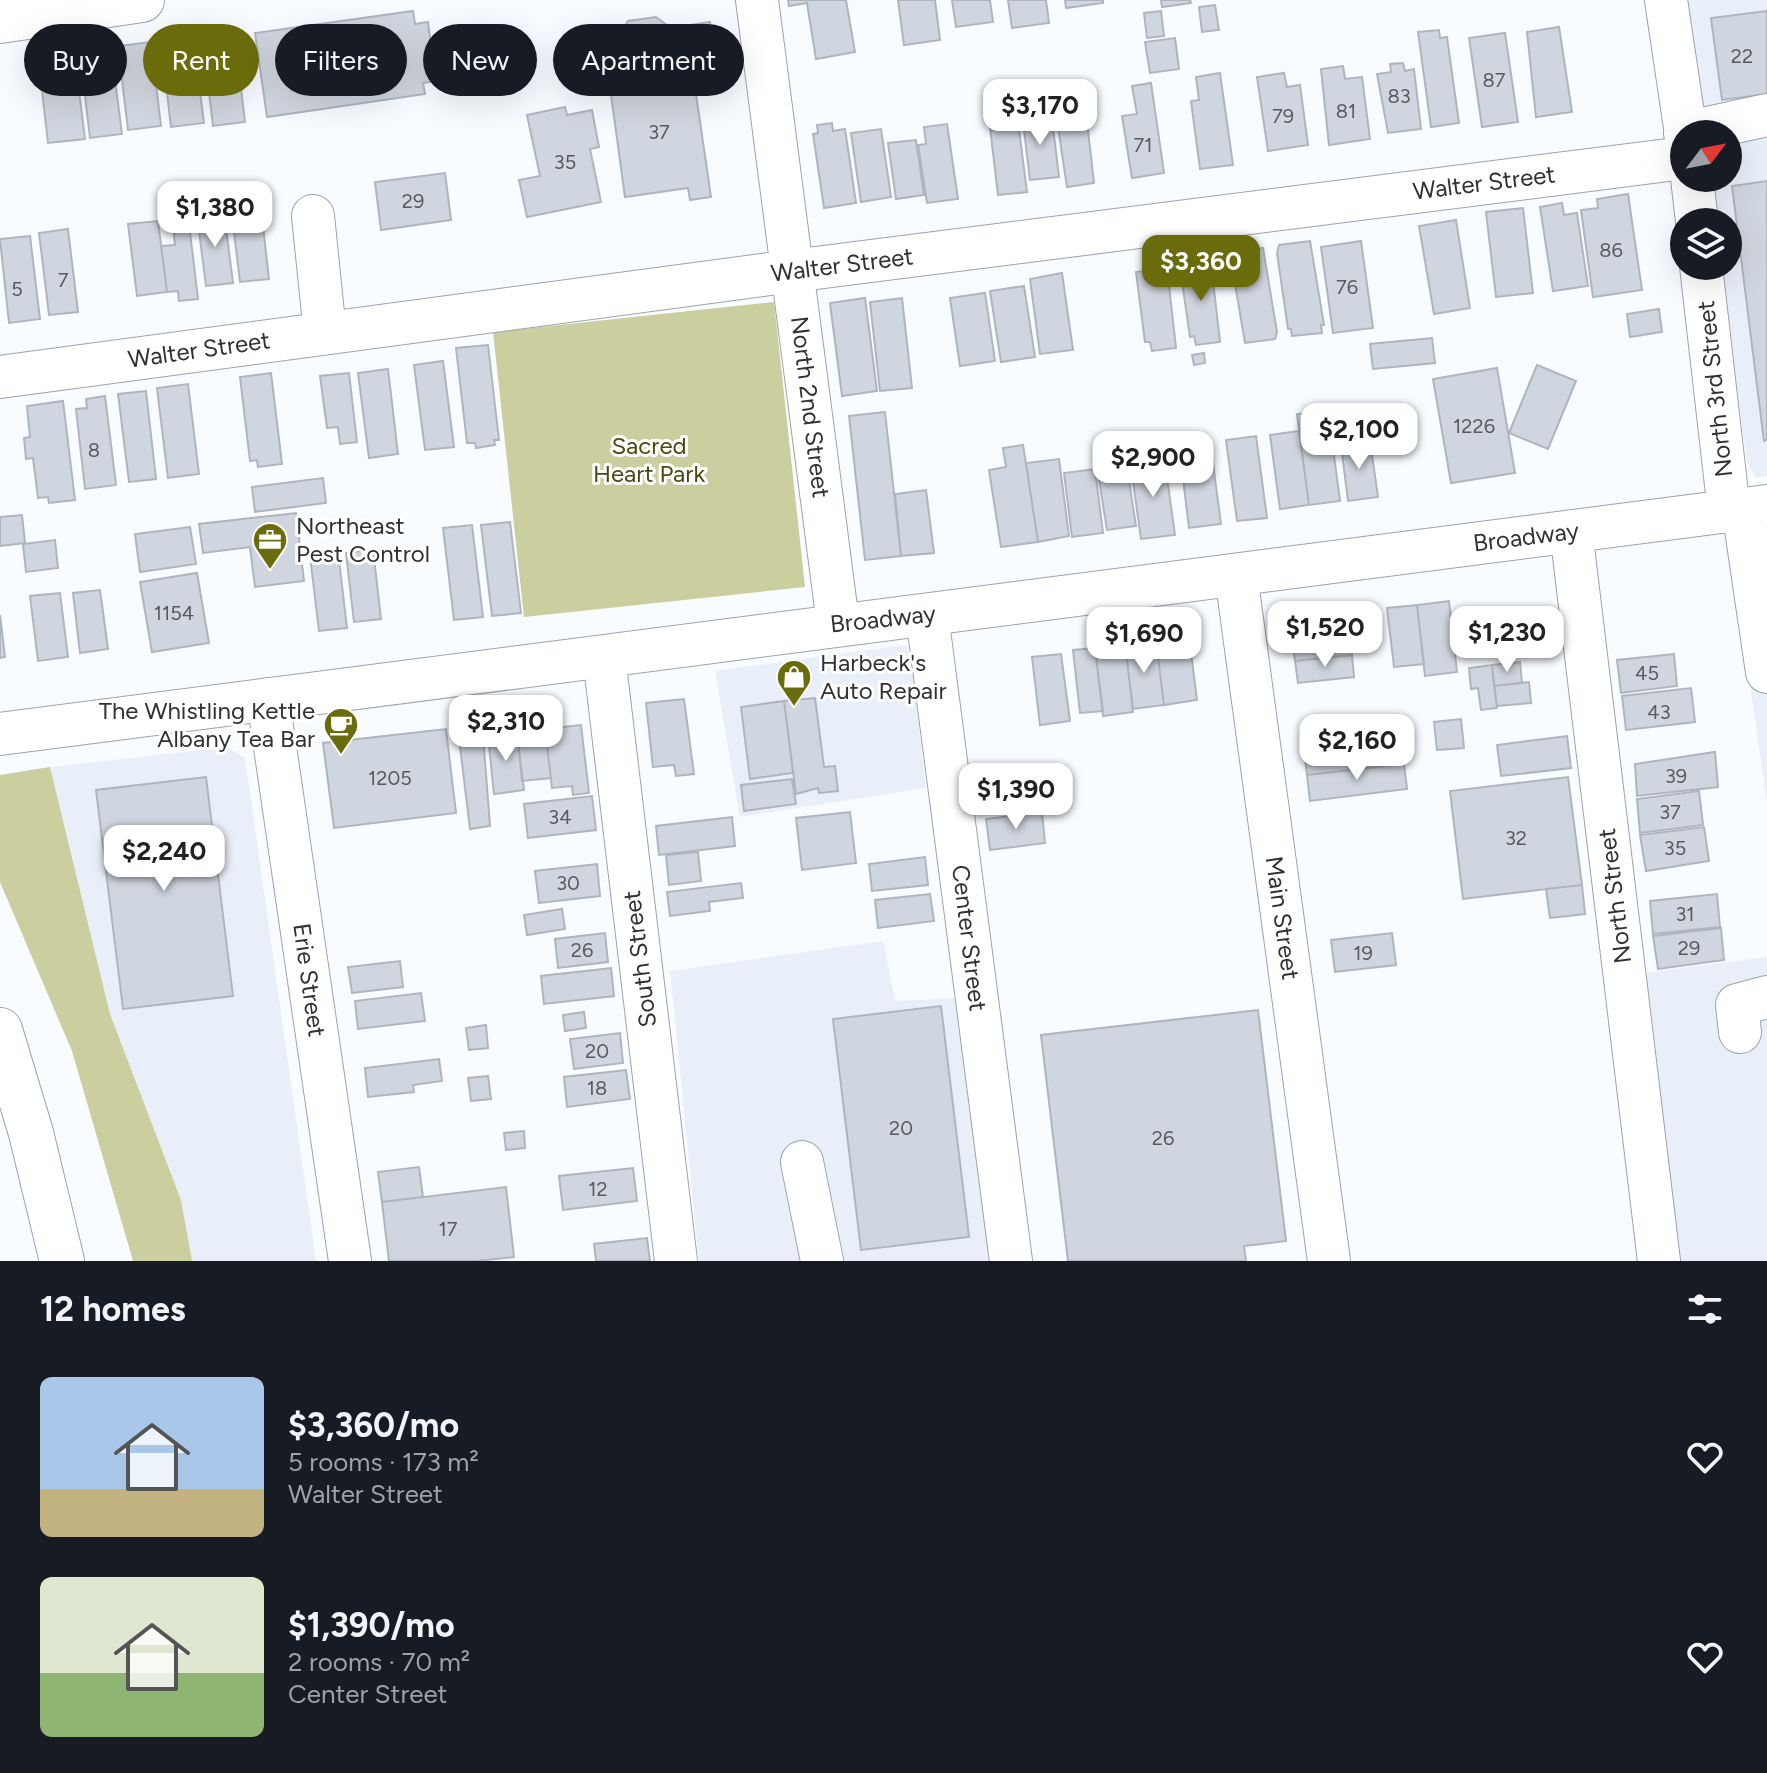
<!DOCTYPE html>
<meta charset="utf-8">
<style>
:root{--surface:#171b24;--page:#20242c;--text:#f1f3f6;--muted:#9ea1a6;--accent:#6a6c0c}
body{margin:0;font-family:Figtree,sans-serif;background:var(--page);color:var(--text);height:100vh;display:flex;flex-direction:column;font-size:30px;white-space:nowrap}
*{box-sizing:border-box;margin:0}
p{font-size:26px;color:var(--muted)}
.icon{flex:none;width:44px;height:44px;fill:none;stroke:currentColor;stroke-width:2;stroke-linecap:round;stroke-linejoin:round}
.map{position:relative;height:1261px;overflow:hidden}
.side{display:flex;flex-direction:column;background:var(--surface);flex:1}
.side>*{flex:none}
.guide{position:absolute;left:24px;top:24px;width:800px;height:72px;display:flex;gap:16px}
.needle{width:52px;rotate:58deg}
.fabs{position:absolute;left:1670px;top:120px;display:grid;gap:16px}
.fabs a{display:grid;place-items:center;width:72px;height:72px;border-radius:50%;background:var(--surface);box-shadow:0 8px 32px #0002;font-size:40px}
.price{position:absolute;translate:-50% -68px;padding:0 18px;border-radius:16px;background:#fff;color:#222;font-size:26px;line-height:52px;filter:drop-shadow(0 2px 4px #0008)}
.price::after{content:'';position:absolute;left:50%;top:48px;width:24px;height:18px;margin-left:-12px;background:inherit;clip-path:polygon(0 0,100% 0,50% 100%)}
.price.selected{background:var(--accent);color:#fff}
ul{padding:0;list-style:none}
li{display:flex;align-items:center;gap:24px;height:200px;padding:0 40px}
li span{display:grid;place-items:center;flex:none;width:224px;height:160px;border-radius:12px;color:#555}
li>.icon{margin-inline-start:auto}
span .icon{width:96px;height:96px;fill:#fffc;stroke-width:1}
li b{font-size:34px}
h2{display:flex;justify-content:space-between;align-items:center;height:96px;padding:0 40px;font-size:34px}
.chip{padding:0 28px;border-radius:36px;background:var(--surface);box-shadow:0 8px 32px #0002;font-size:28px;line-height:72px}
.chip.selected{background:var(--accent);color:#fff}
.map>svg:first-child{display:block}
.built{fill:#e9eff9}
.green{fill:#cbce9e}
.building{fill:#d0d6df;stroke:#afb5be;stroke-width:2}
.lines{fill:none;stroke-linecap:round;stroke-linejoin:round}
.minor-casing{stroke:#9da3ac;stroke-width:44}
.major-casing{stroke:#9da3ac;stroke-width:46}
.highway-casing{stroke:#9da3ac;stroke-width:46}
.minor{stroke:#fff;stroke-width:42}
.major{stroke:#fff;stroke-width:44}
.highway{stroke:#fff;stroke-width:44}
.labels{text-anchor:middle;stroke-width:6;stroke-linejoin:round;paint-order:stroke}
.number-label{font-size:20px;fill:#575a60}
.street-label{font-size:24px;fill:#2f3135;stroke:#fff}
.park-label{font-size:24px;fill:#494a12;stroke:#fff}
.poi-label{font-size:24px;fill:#2f3135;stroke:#fff;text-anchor:start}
</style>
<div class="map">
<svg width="1767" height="1261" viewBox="0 0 1767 1261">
<rect width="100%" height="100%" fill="#f8fbff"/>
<path class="built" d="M1687 0H1767V476L1756 477 1747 463 1721 266H1728V222H1716L1710 178H1728V134H1704Z
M1767 531V803L1729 536Z
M906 645 911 661 926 788 740 817 715 671Z
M227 747 245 758 316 1261H192L181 1200 110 1014 50 767Z
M883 941 895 1001 958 998 992 1261H699L670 971Z
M1767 957V1261H1680L1644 973Z"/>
<path class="green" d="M774 302 805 587 524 617 493 332Z
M50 767 110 1014 181 1200 192 1261H133L72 1051 0 882V775Z"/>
<path class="building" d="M788 0H846L855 52 816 59 807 3 789 6Z
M898 0H935L940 40 904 45Z
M952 0H990L993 22 956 27Z
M1008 0H1046L1049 23 1012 28Z
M1065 0H1103V3L1066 8Z
M1161 0H1190L1191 3 1162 7Z
M1215 5 1219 30 1202 32 1199 7Z
M413 11 415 24 428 22 436 81 423 83 425 94 267 117 255 33Z
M1161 11 1164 36 1147 38 1144 13Z
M1767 11V94L1722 100 1711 18Z
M656 17 671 28 710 22 716 57 691 60 711 197 690 200 688 188 625 197 608 73 588 76 583 39 620 34 628 21Z
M1559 27 1572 112 1536 117 1527 32Z
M234 30 245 122 213 126 202 33Z
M1439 30 1440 38 1447 37 1459 123 1431 127 1418 32Z
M1505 33 1518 122 1482 127 1469 38Z
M193 37 204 123 171 127 161 41Z
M1175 38 1179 69 1150 73 1145 42Z
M151 42 161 126 128 130 118 46Z
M111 49 122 134 90 138 80 53Z
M74 51 85 139 48 143 38 55Z
M1403 63 1405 71 1414 69 1421 129 1388 133 1377 74 1391 72 1390 64Z
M1343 66 1345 79 1362 77 1370 139 1329 145 1321 69Z
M1220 73 1233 165 1200 169 1191 101 1199 100 1196 77Z
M1284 73 1287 87 1300 85 1308 145 1268 151 1257 77Z
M1151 83 1164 173 1132 178 1122 116 1137 114 1132 86Z
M1085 104 1094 183 1067 187 1055 107Z
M1016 106 1027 192 998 195 988 110Z
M565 107 567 115 592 110 599 147 590 149 601 202 527 217 519 180 540 176 527 115Z
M1041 111 1043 128 1053 127 1059 177 1030 180 1022 113Z
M832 123 833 131 845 129 856 203 824 208 813 134 818 133 817 125Z
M947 124 958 199 927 203 918 145 926 144 924 127Z
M881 129 891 197 861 202 851 133Z
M916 140 924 195 896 199 888 143Z
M445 173 451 220 381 230 375 182Z
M1767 181V440L1764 441 1732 186Z
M1628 194 1642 290 1593 297 1581 210 1598 208 1597 199Z
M260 200 269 279 240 282 232 215 250 212 249 202Z
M1562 203 1564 215 1577 213 1588 286 1553 291 1540 207Z
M187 207 198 299 179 301 178 291 167 292 161 246 175 245 171 208Z
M1523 208 1533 293 1496 297 1486 212Z
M224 212 233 283 206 286 197 215Z
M1456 220 1470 308 1434 314 1419 226Z
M158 221 167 292 137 296 128 224Z
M68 229 78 312 49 315 39 233Z
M30 236 40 319 9 323 0 239Z
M1310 241 1324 325H1321L1322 333 1292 336 1291 329H1288L1277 253 1279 245Z
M1361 241 1373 328 1333 333 1321 247Z
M1263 248 1277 332 1275 339 1245 343 1231 260 1232 251Z
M1211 263 1220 342 1196 345 1194 336 1190 337 1180 267Z
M1167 268 1176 348 1152 351 1150 342H1145L1136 272Z
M1062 273 1073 350 1040 354 1030 279Z
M1024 286 1035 357 1001 362 990 291Z
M985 293 995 361 960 366 950 298Z
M865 298 877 391 842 396 830 303Z
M902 298 912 388 880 391 870 302Z
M1659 309 1662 332 1630 337 1627 314Z
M1432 338 1435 363 1373 369 1370 344Z
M488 345 499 440H494L495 445 476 448 475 443H467L456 348Z
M1204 353 1205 363 1194 365 1192 355Z
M443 361 454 447 425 450 414 365Z
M1537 365 1576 381 1548 449 1509 433Z
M1497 368 1515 473 1451 483 1433 379Z
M388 369 398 454 369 458 358 373Z
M271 373 282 464 258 467 257 460 250 461 240 377Z
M349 373 357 442 340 444 338 427 327 428 320 376Z
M188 384 199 474 168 478 157 388Z
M146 391 156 479 129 482 118 394Z
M105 396 116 485 85 489 76 409 87 408 86 399Z
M63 401 75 500 49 503 48 497 38 498 33 458 26 459 24 438 30 437 27 406Z
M885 412 901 556 865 560 849 416Z
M1314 412 1317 435 1331 433 1340 501 1309 505 1297 414Z
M1299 431 1309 505 1280 509 1270 435Z
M1256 436 1267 518 1237 521 1226 440Z
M1210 441 1221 524 1189 528 1179 445Z
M1370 441 1378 497 1348 501 1341 445Z
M1023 445 1038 542 1001 547 989 470 1006 467 1003 448Z
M1164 456 1175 535 1141 539 1131 467 1142 466 1141 459Z
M1059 459 1069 536 1038 542 1026 463Z
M1127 468 1136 526 1107 530 1098 473Z
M1095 469 1103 533 1072 537 1064 473Z
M323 478 326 503 255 512 252 487Z
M926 490 934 553 901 556 895 494Z
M296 513 304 581 255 587 250 547 203 553 199 524Z
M22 515 25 543 0 546V517Z
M510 522 521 613 492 616 481 525Z
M472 525 483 617 454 620 443 528Z
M190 527 196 564 140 572 135 534Z
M55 540 58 568 26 572 23 544Z
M373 549 381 619 354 622 346 553Z
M328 554 329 561 339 560 347 628 319 631 310 556Z
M197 573 209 643 152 652 140 582Z
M100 590 108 649 80 653 73 593Z
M60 593 68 657 38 661 30 596Z
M1449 601 1457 672 1425 676 1417 605Z
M1417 605 1424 664 1394 667 1387 608Z
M1347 614 1352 655 1295 661 1290 620Z
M0 615 5 657 0 658Z
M1189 637 1197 700 1164 705 1156 641Z
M1156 641 1164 705 1133 709 1125 644Z
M1125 644 1133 712 1103 716 1095 648Z
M1095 648 1103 711 1080 713 1073 650Z
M1061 654 1070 721 1040 725 1032 657Z
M1674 654 1677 686 1621 693 1617 660Z
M1352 655 1354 677 1298 683 1295 661Z
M1520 662 1522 683 1494 686 1492 665Z
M1492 665 1497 708 1481 710 1478 688 1471 689 1469 668Z
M1529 682 1531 703 1497 706 1494 686Z
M1691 688 1695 722 1626 730 1622 696Z
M815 698 824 767 835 766 838 791 819 793 818 788 796 794 784 701Z
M684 699 694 774 676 776 674 765 653 767 646 703Z
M784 701 793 773 750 779 741 707Z
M1461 719 1464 748 1437 750 1434 722Z
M581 725 589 793 573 795 572 786 552 788 545 729Z
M446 729 456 813 334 828 323 743Z
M545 729 551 778 522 781 517 733Z
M517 733 524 790 494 794 488 736Z
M483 735 490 826 470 829 459 738Z
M1567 736 1571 768 1501 776 1497 745Z
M1374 740 1377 767 1307 775 1304 748Z
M1715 752 1718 787 1637 796 1635 764Z
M1404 764 1407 789 1310 801 1307 775Z
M206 777 233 996 123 1009 96 790Z
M1568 777 1582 885 1463 899 1450 791Z
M792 779 796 804 744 811 741 785Z
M1699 791 1703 825 1640 833 1637 799Z
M592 796 596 830 528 838 524 804Z
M850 812 856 863 802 870 796 818Z
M1042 812 1045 843 990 850 986 819Z
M732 817 735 846 659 855 656 826Z
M1704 827 1709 861 1646 871 1640 835Z
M698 852 701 881 669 885 666 855Z
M925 857 928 885 872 891 869 864Z
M597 864 600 896 539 903 535 871Z
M741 883 743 898 709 902 710 911 670 916 667 892Z
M1582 885 1585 914 1550 918 1546 889Z
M930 894 934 921 878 928 875 900Z
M1717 894 1720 927 1653 934 1650 901Z
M562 909 565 929 527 935 524 915Z
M1721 928 1724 960 1658 969 1653 936Z
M605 933 608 962 558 968 555 939Z
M1392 933 1396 965 1335 972 1331 940Z
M400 961 403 987 352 993 348 967Z
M611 968 614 996 544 1004 541 976Z
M421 993 425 1021 358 1029 355 1001Z
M941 1006 969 1237 861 1250 833 1019Z
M1258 1010 1286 1241 1244 1246 1246 1261H1068L1041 1035Z
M584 1012 586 1028 565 1031 563 1015Z
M486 1025 488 1048 469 1050 466 1028Z
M620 1033 623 1063 574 1069 570 1039Z
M439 1059 442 1081 413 1085 414 1092 368 1097 365 1068Z
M626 1070 630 1099 567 1107 564 1077Z
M488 1076 491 1099 471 1101 468 1078Z
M524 1131 525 1148 506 1150 504 1133Z
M419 1167 423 1197 382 1202 378 1172Z
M633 1168 637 1201 563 1210 559 1176Z
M506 1187 514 1257 477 1261H389L382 1202Z
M647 1238 650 1261H596L594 1244Z"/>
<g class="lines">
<defs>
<path id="minor" d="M757 0 838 623
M1666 0 1686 134
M1685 133 1767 115
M1692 178 1697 222
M313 216 325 333
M1701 266 1729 511
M0 377 792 271 1684 158
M1743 509 1767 672
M1571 531 1659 1261
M1236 575 1329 1261
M927 615 1011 1261
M604 657 676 1261
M268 699 350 1261
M0 734 1767 506
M1740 1032 1737 1005 1767 997
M802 1162 822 1261"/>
<path id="major" d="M0 21 142 0"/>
<path id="highway" d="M0 1030 31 1133 62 1261"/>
</defs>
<use href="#minor" class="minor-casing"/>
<use href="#major" class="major-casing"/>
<use href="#highway" class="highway-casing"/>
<use href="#minor" class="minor"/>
<use href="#major" class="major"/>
<use href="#highway" class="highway"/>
</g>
<defs>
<symbol id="office-pin" viewBox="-11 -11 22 30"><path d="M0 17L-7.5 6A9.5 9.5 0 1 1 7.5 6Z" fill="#6a6c0c" stroke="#fff"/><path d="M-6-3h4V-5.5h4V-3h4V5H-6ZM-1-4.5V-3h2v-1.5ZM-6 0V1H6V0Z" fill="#fff"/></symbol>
<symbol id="shop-pin" viewBox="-11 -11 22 30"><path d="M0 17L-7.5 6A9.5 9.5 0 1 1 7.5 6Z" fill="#6a6c0c" stroke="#fff"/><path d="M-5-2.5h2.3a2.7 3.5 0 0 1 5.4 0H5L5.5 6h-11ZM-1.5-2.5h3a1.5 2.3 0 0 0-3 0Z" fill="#fff"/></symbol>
<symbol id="cafe-pin" viewBox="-11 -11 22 30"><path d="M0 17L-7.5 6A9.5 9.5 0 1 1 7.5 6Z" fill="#6a6c0c" stroke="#fff"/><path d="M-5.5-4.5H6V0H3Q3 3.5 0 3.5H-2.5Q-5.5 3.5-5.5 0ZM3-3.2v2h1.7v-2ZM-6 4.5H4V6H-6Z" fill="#fff"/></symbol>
</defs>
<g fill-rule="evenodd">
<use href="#office-pin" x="250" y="520" width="40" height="54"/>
<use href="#shop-pin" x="774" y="657" width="40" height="54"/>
<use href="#cafe-pin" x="321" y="705" width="40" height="54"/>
</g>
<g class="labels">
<g class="number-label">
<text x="1742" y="63">22</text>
<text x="1494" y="87">87</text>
<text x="1399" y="103">83</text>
<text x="1346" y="118">81</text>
<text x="1283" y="123">79</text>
<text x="659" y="139">37</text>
<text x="1143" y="152">71</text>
<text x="565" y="169">35</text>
<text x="413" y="208">29</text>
<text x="1611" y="257">86</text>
<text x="63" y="287">7</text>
<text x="1347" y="294">76</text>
<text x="17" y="296">5</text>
<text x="1474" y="433">1226</text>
<text x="94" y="457">8</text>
<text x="174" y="620">1154</text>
<text x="1647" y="680">45</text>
<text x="1659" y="719">43</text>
<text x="1676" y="783">39</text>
<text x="390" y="785">1205</text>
<text x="1670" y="819">37</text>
<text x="560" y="824">34</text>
<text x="1516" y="845">32</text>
<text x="1675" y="855">35</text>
<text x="568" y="890">30</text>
<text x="1685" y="921">31</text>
<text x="1689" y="955">29</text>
<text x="582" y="957">26</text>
<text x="1363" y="960">19</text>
<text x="597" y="1058">20</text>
<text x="597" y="1095">18</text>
<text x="901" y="1135">20</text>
<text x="1163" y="1145">26</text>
<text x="598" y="1196">12</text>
<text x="448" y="1236">17</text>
</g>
<g class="street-label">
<text transform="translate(1484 183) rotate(-7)" y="8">Walter Street</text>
<text transform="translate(842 265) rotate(-7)" y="8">Walter Street</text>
<text transform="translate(199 350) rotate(-8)" y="8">Walter Street</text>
<text transform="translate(1715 389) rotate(-96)" y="8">North 3rd Street</text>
<text transform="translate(810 407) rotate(83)" y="8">North 2nd Street</text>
<text transform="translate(1526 537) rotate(-7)" y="8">Broadway</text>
<text transform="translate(883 619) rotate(-6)" y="8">Broadway</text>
<text transform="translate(1615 896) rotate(-97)" y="8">North Street</text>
<text transform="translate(1282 918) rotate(82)" y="8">Main Street</text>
<text transform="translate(969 938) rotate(83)" y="8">Center Street</text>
<text transform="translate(640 959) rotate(-97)" y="8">South Street</text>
<text transform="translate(309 980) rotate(82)" y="8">Erie Street</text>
</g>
<g class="park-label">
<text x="649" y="454">Sacred<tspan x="649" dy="28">Heart Park</tspan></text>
</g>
<g class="poi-label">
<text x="296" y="534">Northeast<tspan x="296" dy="28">Pest Control</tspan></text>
<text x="820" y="671">Harbeck's<tspan x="820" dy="28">Auto Repair</tspan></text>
<text x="315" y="719" text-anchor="end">The Whistling Kettle<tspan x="315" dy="28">Albany Tea Bar</tspan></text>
</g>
</g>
</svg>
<div class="fabs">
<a><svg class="needle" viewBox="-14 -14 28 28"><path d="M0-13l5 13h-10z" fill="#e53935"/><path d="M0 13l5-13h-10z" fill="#9ea1a6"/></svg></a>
<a><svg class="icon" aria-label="layers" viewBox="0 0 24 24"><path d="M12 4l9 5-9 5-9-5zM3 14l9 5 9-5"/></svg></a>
</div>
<b class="price" style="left:1040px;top:147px">$3,170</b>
<b class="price" style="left:215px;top:249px">$1,380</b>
<b class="price selected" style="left:1201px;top:303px">$3,360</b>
<b class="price" style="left:1359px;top:471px">$2,100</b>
<b class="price" style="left:1153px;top:499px">$2,900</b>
<b class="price" style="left:1325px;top:669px">$1,520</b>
<b class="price" style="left:1507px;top:674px">$1,230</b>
<b class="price" style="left:1144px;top:675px">$1,690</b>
<b class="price" style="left:506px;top:763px">$2,310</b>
<b class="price" style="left:1357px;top:782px">$2,160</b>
<b class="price" style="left:1016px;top:831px">$1,390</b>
<b class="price" style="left:164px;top:893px">$2,240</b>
<div class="guide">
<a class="chip">Buy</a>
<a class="chip selected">Rent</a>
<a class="chip">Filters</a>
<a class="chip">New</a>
<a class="chip">Apartment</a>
</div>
</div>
<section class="side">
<h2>12 homes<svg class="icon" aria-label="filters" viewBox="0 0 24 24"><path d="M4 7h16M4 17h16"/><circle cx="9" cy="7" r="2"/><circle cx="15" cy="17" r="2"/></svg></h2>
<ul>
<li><span style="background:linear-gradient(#a9c7e8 70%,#c2b280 0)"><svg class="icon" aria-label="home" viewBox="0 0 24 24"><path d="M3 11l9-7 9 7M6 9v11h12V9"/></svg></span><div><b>$3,360/mo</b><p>5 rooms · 173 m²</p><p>Walter Street</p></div><svg class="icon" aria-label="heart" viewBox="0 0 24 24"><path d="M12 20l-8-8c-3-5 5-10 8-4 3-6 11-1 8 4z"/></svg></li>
<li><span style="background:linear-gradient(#dfe7d0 60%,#8fb573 0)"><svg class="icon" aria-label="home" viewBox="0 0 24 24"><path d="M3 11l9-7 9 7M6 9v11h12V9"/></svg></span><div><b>$1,390/mo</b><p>2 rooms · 70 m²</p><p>Center Street</p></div><svg class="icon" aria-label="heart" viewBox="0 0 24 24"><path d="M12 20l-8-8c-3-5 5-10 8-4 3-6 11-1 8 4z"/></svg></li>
</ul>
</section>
